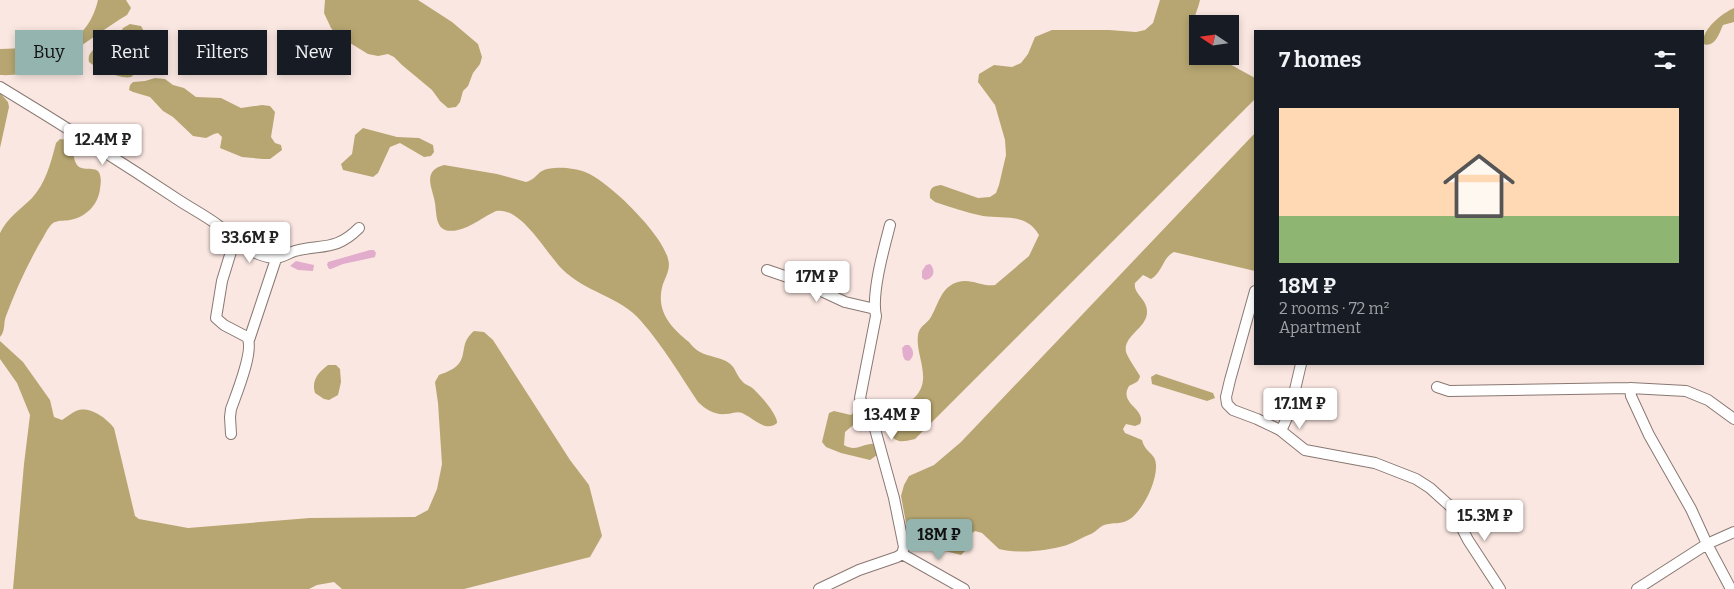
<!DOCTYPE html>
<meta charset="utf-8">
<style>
:root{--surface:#171b24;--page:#20242c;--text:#f1f3f6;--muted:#9ea1a6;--accent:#94b4af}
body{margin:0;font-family:Bitter,serif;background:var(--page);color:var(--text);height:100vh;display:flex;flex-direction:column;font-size:19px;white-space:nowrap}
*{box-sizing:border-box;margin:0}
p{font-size:16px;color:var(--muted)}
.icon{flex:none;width:28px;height:28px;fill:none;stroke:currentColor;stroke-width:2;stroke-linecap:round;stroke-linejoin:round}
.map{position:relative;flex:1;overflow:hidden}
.side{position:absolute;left:1254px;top:30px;width:450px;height:335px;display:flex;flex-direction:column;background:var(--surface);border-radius:0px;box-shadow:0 2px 8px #0003}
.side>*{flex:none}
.top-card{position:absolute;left:15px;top:30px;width:475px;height:45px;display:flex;gap:10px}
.needle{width:32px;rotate:283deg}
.controls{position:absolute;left:1189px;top:15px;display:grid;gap:10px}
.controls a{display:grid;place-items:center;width:50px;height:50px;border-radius:0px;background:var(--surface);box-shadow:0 2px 8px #0003;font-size:25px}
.price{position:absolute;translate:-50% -42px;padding:0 11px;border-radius:5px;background:#fff;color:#222;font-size:16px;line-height:32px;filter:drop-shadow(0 1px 2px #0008)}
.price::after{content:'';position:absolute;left:50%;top:30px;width:15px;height:11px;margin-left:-8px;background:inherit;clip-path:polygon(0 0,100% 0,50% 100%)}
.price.active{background:var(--accent);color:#111}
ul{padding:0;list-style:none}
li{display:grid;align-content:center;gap:10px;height:265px;padding:0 25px}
li span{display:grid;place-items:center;height:155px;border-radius:0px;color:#555}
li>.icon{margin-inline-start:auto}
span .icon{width:90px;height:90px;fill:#fffc;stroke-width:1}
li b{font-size:21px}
h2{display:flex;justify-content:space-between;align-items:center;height:60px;padding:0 25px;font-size:21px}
.chip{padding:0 18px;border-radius:0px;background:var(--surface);box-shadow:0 2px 8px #0003;font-size:18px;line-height:45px}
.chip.active{background:var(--accent);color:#111}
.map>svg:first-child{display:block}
.forest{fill:#b7a671}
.water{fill:#e2adcc}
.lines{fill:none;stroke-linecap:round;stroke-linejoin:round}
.minor-casing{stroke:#897872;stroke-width:12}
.minor{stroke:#fff;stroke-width:10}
</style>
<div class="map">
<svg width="1734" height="589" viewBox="0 0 1734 589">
<rect width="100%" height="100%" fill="#fbe7e1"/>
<path class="forest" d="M98 0H126L131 8 127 15C88 38 48 78 0 75V49L28 48 77 36C88 28 95 13 98 0Z
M325 0H418L452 22 478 44 482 57 480 64 473 73 468 86 463 91 460 102 456 107 448 108 440 101 432 90 402 65 394 57 388 54 378 56 368 54 337 35 331 28 324 13Z
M1160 0H1200C1198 10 1191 23 1192 32 1193 42 1198 46 1198 56H1215L1255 78V99L915 439C910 440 904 442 899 441 887 438 879 413 883 403 892 397 906 406 915 397 933 379 915 355 918 335 919 326 927 324 931 317 939 303 941 287 958 282 971 278 982 287 995 285L1029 256 1039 235C1027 213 1004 219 983 216 967 213 951 207 935 202L930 198C929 189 932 186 941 185L978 198 990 197 996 193 999 185 1006 155 1005 140 995 105 978 82 979 74 994 65 1012 67 1021 63 1028 54 1035 37 1052 30H1109L1136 32 1145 30 1153 23Z
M1734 8V22L1723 25C1719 34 1715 48 1703 44 1702 29 1721 14 1734 8Z
M130 24 141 26 145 33 139 68C137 71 134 75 131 77 122 80 96 68 89 62 86 48 104 45 115 43L123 28Z
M155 78 165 79 173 85 184 88 196 97 221 98 241 108 262 105 270 106 275 112 271 137 275 143 281 145 282 150 270 159H263L242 157 220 148 222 137 218 133 214 134 206 138 193 136 173 117 163 111 150 97 133 92 129 90 130 85 133 82 145 81Z
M0 93 8 102 9 107 0 148Z
M363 128 397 137 419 138 433 145 434 152 431 156 424 157 400 143 390 147 378 173 373 177 343 170 341 164 352 154 355 135Z
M1255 133V271L1174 252C1162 258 1163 272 1151 279L1143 275 1135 283C1133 294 1147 299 1147 311 1148 328 1123 335 1126 352 1128 358 1136 369 1140 376 1139 383 1134 383 1129 386 1118 404 1147 409 1140 424L1135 426 1126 424 1123 429 1125 433 1142 440C1145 453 1156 453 1156 465 1157 482 1143 510 1130 519 1122 525 1112 522 1104 525 1099 527 1096 532 1091 534 1083 537 1075 542 1067 545 1046 551 1020 554 999 549L982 533 975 531 967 536 966 550 961 555 933 548 923 539 914 535 906 523 901 496 904 485 909 476 934 465 961 442Z
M60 139 68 140C74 147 72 157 77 165 85 175 105 158 100 189 98 205 86 217 70 220 66 221 60 220 55 222 51 223 46 232 44 236 29 261 16 289 6 316 3 323 6 330 0 337V233C7 218 21 209 32 198 46 183 51 162 56 143Z
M444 165 497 174 526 182C540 178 535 169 555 168 564 167 577 169 585 172 609 181 663 235 668 259 671 268 666 276 663 284 655 310 670 327 689 342 692 346 696 350 700 352 709 357 721 357 729 363 736 368 736 375 742 381 744 384 748 385 751 387 758 392 778 415 777 423 766 433 752 417 742 413 737 411 732 414 726 414 715 415 706 410 698 402 680 375 663 346 641 321 620 296 586 293 562 269 546 253 521 206 496 211 485 216 469 228 458 230 435 235 437 217 435 203 433 189 421 171 444 165Z
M474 331 484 332 493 340 570 460 589 485 602 536 590 557 464 589H342L334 582 317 585 309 589H13L24 464 30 415 17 383 0 359V341L23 362 50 400 54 417 62 420C67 417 74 411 79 410 92 407 107 419 114 428L135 516 139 519 188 528 310 518 415 517 428 510 437 489 442 464 438 403 435 382 439 375C476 363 454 348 474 331Z
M328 365H336L340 369 341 382 338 395 329 400 324 399 315 393C311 380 319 372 328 365Z
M1156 374 1213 393 1215 398 1207 401 1152 384 1151 377Z
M857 409 860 410 862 414 858 421 845 432 844 445C857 453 864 442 876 444L877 455 870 460 841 453 826 447 822 442 829 413 834 411 851 415Z"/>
<path class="water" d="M370 250H374L376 253 375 257 371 258 343 264 331 269H329L327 265 328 262Z
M296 261 314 265 313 271 298 270 290 266Z
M930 264C936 270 934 279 925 280L922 278V271L926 265Z
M905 345H909C914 350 915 356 909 361L905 360 903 356 902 348Z"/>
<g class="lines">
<defs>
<path id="minor" d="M0 87C61 124 121 162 180 201 195 211 226 226 234 242L222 281 216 318 224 325 247 337C255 349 236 395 231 409L230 417 231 434
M234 242C246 249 259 256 273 258 280 259 288 253 295 251 323 244 336 251 359 228
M767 270 802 282 845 302 875 309
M1255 291 1230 380 1226 397 1227 404 1233 410 1257 419 1280 430 1305 450 1375 463 1416 479 1430 488 1451 507 1468 540 1500 589
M249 340 276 259
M1437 387 1449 391 1630 388
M1281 431 1290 411 1301 364
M902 554 964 589
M819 589 859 570 897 557 902 554 904 547 894 498 875 429 870 415 864 408 860 398 876 316C871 294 884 248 890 225
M1637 589 1707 544 1734 532
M1731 589 1707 544 1691 509 1649 435 1631 396 1630 388 1686 391 1708 400 1734 419"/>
</defs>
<use href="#minor" class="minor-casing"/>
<use href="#minor" class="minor"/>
</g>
</svg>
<div class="controls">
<a><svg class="needle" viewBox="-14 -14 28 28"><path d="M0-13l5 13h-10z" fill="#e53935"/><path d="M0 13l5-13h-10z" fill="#9ea1a6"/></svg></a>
</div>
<b class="price" style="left:103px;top:166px">12.4M ₽</b>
<b class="price" style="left:250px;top:264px">33.6M ₽</b>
<b class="price" style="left:817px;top:303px">17M ₽</b>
<b class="price" style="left:1300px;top:430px">17.1M ₽</b>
<b class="price" style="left:892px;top:441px">13.4M ₽</b>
<b class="price" style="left:1485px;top:542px">15.3M ₽</b>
<b class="price active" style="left:939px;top:561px">18M ₽</b>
<div class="top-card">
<a class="chip active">Buy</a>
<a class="chip">Rent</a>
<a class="chip">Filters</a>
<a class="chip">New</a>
</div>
<section class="side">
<h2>7 homes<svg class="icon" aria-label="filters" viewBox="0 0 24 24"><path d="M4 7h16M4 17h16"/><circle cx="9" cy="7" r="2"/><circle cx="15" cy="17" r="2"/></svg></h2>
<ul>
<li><span style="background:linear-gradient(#ffd9b3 70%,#8fb573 0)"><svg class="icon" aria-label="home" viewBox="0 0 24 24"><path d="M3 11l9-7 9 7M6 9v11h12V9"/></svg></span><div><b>18M ₽</b><p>2 rooms · 72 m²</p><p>Apartment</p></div></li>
</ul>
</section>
</div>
